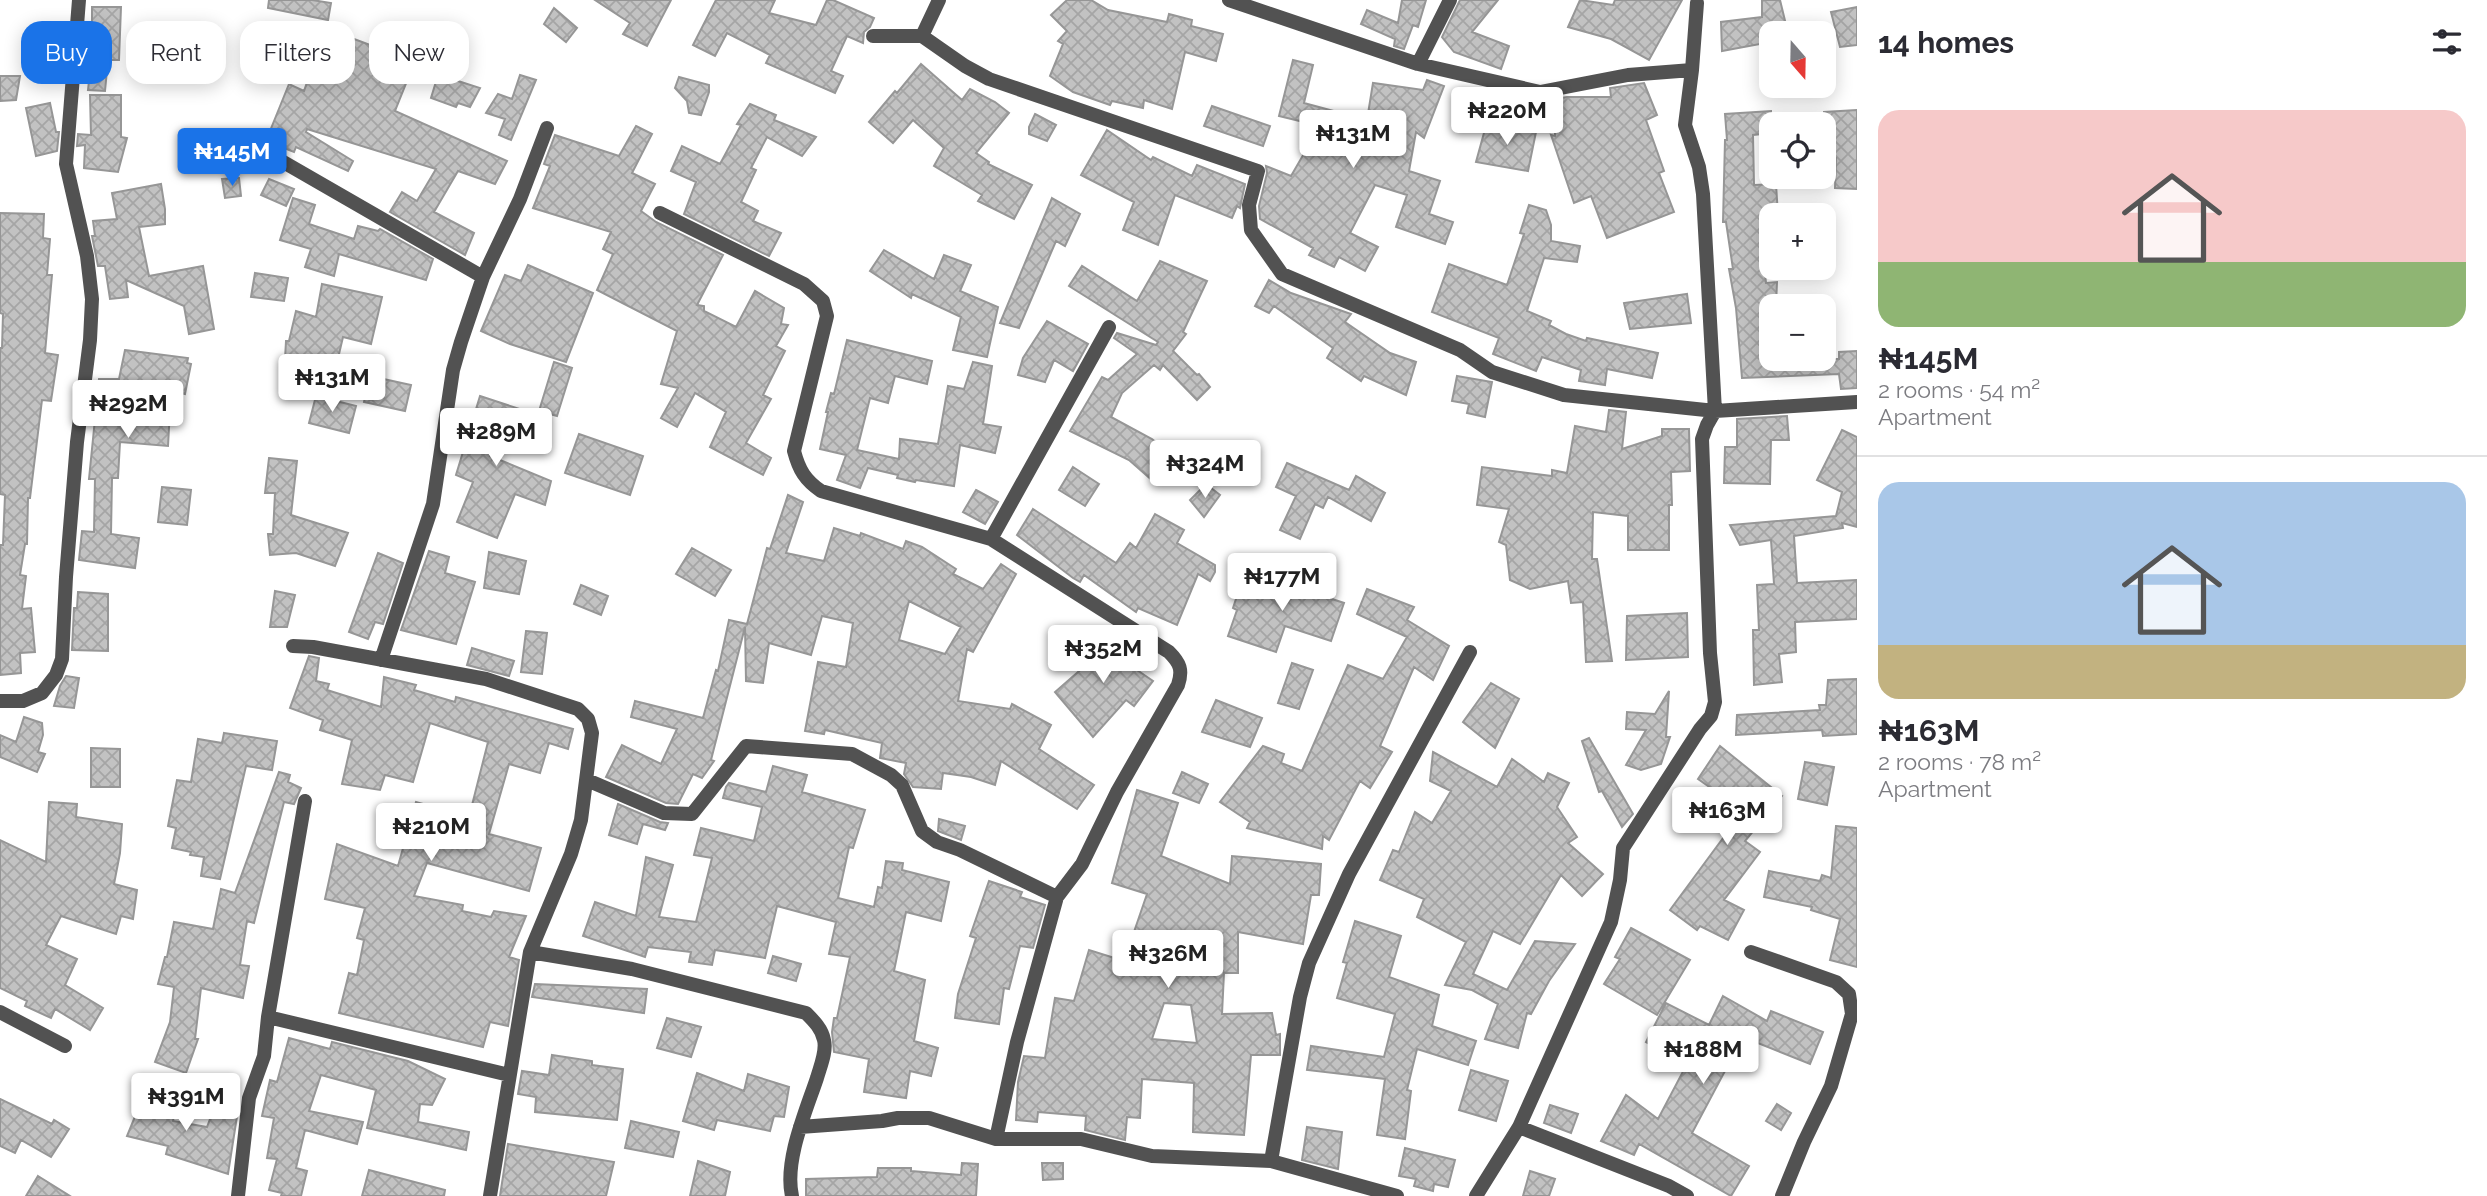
<!DOCTYPE html>
<meta charset="utf-8">
<style>
:root{--surface:#fff;--page:#f2f2f3;--text:#2b2b33;--muted:#7c7c81;--line:#e1e1e2;--accent:#1a73e8}
body{margin:0;font-family:Raleway,sans-serif;background:var(--page);color:var(--text);height:100vh;display:flex;flex-direction:column;font-size:26px;white-space:nowrap}
*{box-sizing:border-box;margin:0}
p{font-size:23px;color:var(--muted)}
.icon{flex:none;width:38px;height:38px;fill:none;stroke:currentColor;stroke-width:2;stroke-linecap:round;stroke-linejoin:round}
.map{position:relative;flex:1;overflow:hidden}
.sheet{display:flex;flex-direction:column;background:var(--surface);width:630px}
.sheet>*{flex:none}
.top-card{position:absolute;left:21px;top:21px;width:665px;height:63px;display:flex;gap:14px}
.needle{width:46px;rotate:160deg}
.buttons{position:absolute;left:1759px;top:21px;display:grid;gap:14px}
.buttons a{display:grid;place-items:center;width:77px;height:77px;border-radius:14px;background:var(--surface);box-shadow:0 4px 18px #0003;font-size:35px}
.price{position:absolute;translate:-50% -60px;padding:0 16px;border-radius:7px;background:#fff;color:#222;font-size:23px;line-height:46px;filter:drop-shadow(0 2px 4px #0008)}
.price::after{content:'';position:absolute;left:50%;top:42px;width:21px;height:16px;margin-left:-10px;background:inherit;clip-path:polygon(0 0,100% 0,50% 100%)}
.price.active{background:var(--accent);color:#fff}
ul{padding:0;list-style:none}
li{display:grid;align-content:center;gap:14px;height:371px;padding:0 21px}
li+li{border-top:2px solid var(--line)}
li span{display:grid;place-items:center;height:217px;border-radius:21px;color:#555}
li>.icon{margin-inline-start:auto}
span .icon{width:126px;height:126px;fill:#fffc;stroke-width:1}
li b{font-size:30px}
h2{display:flex;justify-content:space-between;align-items:center;height:84px;padding:0 21px;font-size:30px}
.pill{padding:0 24px;border-radius:21px;background:var(--surface);box-shadow:0 4px 18px #0003;font-size:24px;line-height:63px}
.pill.active{background:var(--accent);color:#fff}
main{display:flex;flex:1;min-height:0}
.map>svg:first-child{display:block}
.building{fill:url(#building-cross-hatch);stroke:#969696;stroke-width:2;fill-rule:evenodd}
.lines{fill:none;stroke-linecap:round;stroke-linejoin:round}
.street{stroke:#525252;stroke-width:14}
</style>
<main>
<div class="map">
<svg width="1857" height="1196" viewBox="0 0 1857 1196">
<defs>
<pattern id="building-cross-hatch" width="8" height="8" patternUnits="userSpaceOnUse" patternTransform="scale(1.75)"><rect width="8" height="8" fill="#c2c2c2"/><path d="M0 0l8 8M0 8l8-8" fill="none" stroke="#a5a5a5"/></pattern>
</defs>
<rect width="100%" height="100%" fill="#fff"/>
<path class="building" d="M269 0H312L331 3 328 20 268 8Z
M595 0H671L647 46 623 34 630 23Z
M716 0H775L769 13 816 25 827 0H833L874 18 870 27 864 32 863 43 847 36 831 71 843 76 835 93 766 63 770 55 727 33 715 56 693 45Z
M1067 0H1091L1108 10 1167 22 1169 14 1192 20 1191 26 1223 34 1216 61 1185 52 1172 109 1144 100 1143 108 1112 101 1110 105 1073 92 1050 76 1063 44 1058 41 1067 31 1051 15Z
M1402 0H1426L1418 27 1413 25 1404 49 1394 46 1395 39 1361 24 1367 10 1398 23Z
M1460 0H1498L1472 32 1509 46 1501 69 1454 52 1442 37Z
M1580 0 1613 5 1615 0H1682L1649 60 1611 39 1568 27Z
M1762 0H1780L1788 33H1771V42L1722 51 1721 22 1762 17Z
M92 7H121L119 60H108L105 91 88 90 92 54Z
M1857 7V45L1840 47 1831 12Z
M554 8 577 28 566 42 544 24Z
M330 30 397 55 390 68 409 76 395 111 507 161 495 184 458 171 434 212 474 233 465 255 390 212 402 192 417 201 436 169 307 129 306 132 353 161 348 171 296 147 294 152 266 141 289 84 304 91 313 65 316 66Z
M446 49 465 57 458 81 480 88 470 107 458 103 456 107 431 98Z
M1293 60 1313 65 1304 103 1367 120 1373 83 1423 90 1427 80 1444 86 1424 138 1416 132 1409 171 1440 181 1429 214 1453 222 1445 244 1396 227 1407 195 1375 185 1350 233 1378 247 1365 271 1339 257 1334 267 1309 255 1313 248 1260 219 1259 206 1267 173 1266 166 1291 176 1320 126 1279 116Z
M921 64 962 100 970 89 995 102 1009 113 976 153 989 162 988 164 1032 185 1014 219 978 201 982 195 934 166 944 148 913 120 893 143 869 122 895 91 897 93Z
M520 75 536 80 511 140 499 135 505 119 486 113 498 94 512 99Z
M0 76H20L16 100 0 101Z
M679 77 709 85V92L701 115 689 113 687 101 675 88Z
M1644 83 1657 115 1646 120 1664 171 1659 173 1674 212 1607 238 1591 196 1574 203 1551 135 1555 136V99L1567 97H1611L1610 88Z
M90 95H121V137L127 138 118 172 84 168 85 145 77 146 78 134 91 135Z
M50 103 56 132H59L57 151 36 156 26 108Z
M750 104 776 115 774 120 816 137 802 156 767 137 751 168 756 170 741 202 758 211 753 221 781 233 769 256 684 214 696 182 671 171 682 146 720 164 741 125 737 124Z
M1212 106 1270 126 1263 146 1204 126Z
M1857 110V189L1835 188 1836 158H1824V112Z
M1771 111V133L1753 135 1754 185 1776 184 1778 215 1760 219 1766 283 1777 282 1776 306H1771V359H1839V352L1857 351V388L1841 389 1839 374 1742 378 1736 308 1729 269H1733L1726 222H1723L1725 140H1727L1725 114Z
M1035 114 1056 125 1047 141 1029 134V127Z
M1487 122 1536 132 1528 171 1476 162Z
M636 126 652 134 632 173 655 184 641 211 656 222 723 255 697 305 704 306V311L736 327 755 291 784 308 781 324 788 325 776 346 785 351 763 395 771 399 746 443 771 458 763 475 710 447 726 412 695 393 677 427 661 418 678 388 661 384 677 331 597 290 613 254 603 249 611 232 533 208 550 166 544 164 555 135 619 156Z
M1107 130 1151 160 1153 157 1192 176 1197 165 1245 184 1240 208 1237 206 1232 218 1175 195 1158 245 1123 230 1134 202 1081 175Z
M239 178 241 196 225 198 222 179Z
M269 179 294 189 286 206 261 195Z
M161 184 165 209V224L139 227 149 276 203 266 214 329 189 334 184 306 126 280 128 297 110 299 105 266H98L92 236H95L93 221 117 219 112 193Z
M293 198 315 205 309 224 354 239 358 226 378 231 380 229 433 259 426 280 339 254 334 276 305 267 311 249 280 240Z
M1052 198 1080 214 1065 246 1056 241 1019 328 1000 323Z
M1529 205 1546 210 1551 225V241L1580 246 1577 262 1544 258 1527 311 1551 321 1549 325 1566 334 1586 341 1587 338 1658 353 1652 378 1607 369 1605 385 1579 381 1581 370 1542 357 1536 371 1493 354 1499 338 1432 312 1449 264 1507 285 1524 234 1520 233Z
M0 213 44 214 43 238 50 239 47 275H52L45 353 58 355 51 401 42 400 30 498H28L27 544H25L20 575 26 576 22 609 31 608 35 652 20 653 21 673 0 675V545H3L5 495 0 494V348H2L3 314 0 313Z
M884 250 934 279 944 255 971 265 960 291 998 307 987 357 953 350 961 317 912 294 911 298 870 271Z
M1160 261 1207 281 1183 332 1186 334 1173 351 1197 375 1199 374 1210 387 1197 400 1163 365 1160 370 1154 365 1122 393 1111 417 1152 439 1175 457 1153 481 1129 460 1070 431 1102 377 1108 380 1137 354 1114 338 1117 333 1156 345 1158 342 1069 286 1082 266 1137 301Z
M528 265 593 293 566 362 510 344 481 331 505 275 521 281Z
M255 273 288 278 284 301 251 297Z
M1269 280 1291 293 1351 314 1345 322 1390 353 1416 362 1406 395 1364 376 1361 381 1327 358 1333 348 1274 306 1269 313 1255 306Z
M322 284 382 297 371 344 343 337 332 384 293 381 295 359H285L286 341H289L296 311 316 317Z
M1687 294 1691 323 1630 329 1624 303Z
M1047 321 1088 344 1073 371 1054 360 1045 382 1018 375 1023 358Z
M847 340 932 361 927 384 895 376 888 403 870 398 857 450 899 459 900 439 938 444 948 386 964 389 973 362 992 366 983 424 1001 427 995 453 960 445 954 486 916 480 915 482 897 478 898 475 868 468 860 488 837 480 846 455 820 449 828 412H826L831 393 834 394Z
M125 350 188 358 187 363 191 364 185 394 171 391 168 446 120 442 118 478H112L111 534 139 538 135 568 79 560 82 531 94 532 95 479H89L99 379H119Z
M554 362 572 368 557 416 539 411Z
M370 376 411 385 405 411 364 402Z
M1457 376 1492 382 1485 417 1467 413 1469 404 1452 401Z
M316 396 356 406 349 433 309 423Z
M480 396 541 416 534 436 500 425 490 456 551 481 545 505 515 494 497 538 457 522 473 482 456 475Z
M1609 410 1626 412 1622 449 1662 436V429H1689L1690 471 1671 472 1672 505H1669V550H1628V516L1593 512 1592 559H1597L1612 661 1586 662 1583 602 1571 603 1568 581 1530 589 1510 580 1506 545 1499 542 1509 509 1477 505 1482 467 1552 476V470L1567 473 1575 426 1606 432Z
M1787 416 1789 440H1771L1770 484 1724 483 1725 447H1737V419Z
M1842 430 1857 437V527L1842 523 1843 528 1794 536 1797 583 1857 580V619L1795 622 1796 652 1779 654 1782 682 1754 685 1753 630H1759L1757 585 1774 584 1771 540 1740 545 1730 525 1836 516 1842 492 1817 480Z
M579 434 643 456 630 495 565 473Z
M269 458 297 461 291 515 348 533 335 566 296 553 270 555 268 534H273L275 493H265Z
M1287 463 1349 490 1356 476 1385 493 1371 521 1328 497 1323 508 1315 504 1300 539 1280 530 1296 496 1276 487Z
M1073 467 1099 484 1085 506 1059 490Z
M1206 484 1220 495 1204 517 1190 500Z
M162 487 191 490 187 525 158 522Z
M976 490 998 502 985 524 963 512Z
M788 495 803 502 786 553 824 561 834 528 860 536 861 533 903 549 906 541 922 547 956 569 953 574 983 589 1001 564 1016 574 973 652 967 649 958 701 1010 709 1012 704 1051 725 1039 749 1094 785 1077 809 1001 761 995 785 971 777 943 773 941 789 913 787 904 774 906 763 880 758 882 743 825 730 824 734 805 731 818 662 846 667 853 623 822 616 811 655 769 643 763 683 746 681 745 627 711 760 714 761 702 778 693 774 678 804 666 803 606 777 622 745 661 764 677 729 631 717 635 701 703 718 716 670 718 671 729 620 747 624 767 548 770 549ZM909 601 961 627 945 654 899 640Z
M1033 509 1116 563 1130 543 1136 548 1155 514 1184 530 1177 543 1215 565V572L1210 581 1198 574 1177 625 1138 608 1136 612 1084 575 1080 582 1073 578 1017 535Z
M692 548 731 570 715 596 676 574Z
M429 551 449 557 445 573 475 582 456 644 401 630Z
M489 552 526 561 519 594 484 588Z
M378 553 403 563 383 624 375 622 368 639 349 632Z
M1251 572 1344 603 1331 641 1285 626 1276 652 1228 636 1237 610 1233 608 1242 581 1273 598Z
M581 585 608 596 601 615 574 604Z
M1367 589 1414 607 1407 620 1449 646 1433 680 1414 667 1380 746 1392 752 1370 788 1360 781 1329 840 1323 836 1322 849 1247 828 1250 822 1220 802 1263 746 1284 754 1281 763 1302 771 1348 665 1383 679 1407 637 1357 614Z
M275 591 295 595 287 627H270Z
M78 592 108 594V651L72 650 74 608H77Z
M1687 613 1688 657 1626 660 1627 616Z
M526 631 547 633 542 674 521 672Z
M1102 632 1105 634 1107 632 1120 641V647L1115 655 1153 681 1134 706 1126 700 1093 737 1055 692 1086 665 1082 662Z
M472 648 514 661 509 676 467 665Z
M309 656 319 658 316 681 329 684 327 690 381 707 384 677 416 685 414 690 455 702 456 697 573 729 568 749 549 743 540 773 509 764 489 834 541 848 529 891 427 863 414 896 463 905 462 911 491 917 494 911 526 916 509 957 519 960 508 1026 490 1022 483 1047 339 1013 349 973 357 975 364 940 357 938 365 908 325 899 337 844 398 866 416 802 469 817 488 742 430 723 413 782 385 775 380 790 342 784 352 740 320 730 323 720 290 708Z
M1292 663 1313 670 1299 709 1278 703Z
M66 676 79 678 74 708 54 706 60 686Z
M1857 679V734L1823 736 1822 730 1736 735 1737 715 1820 710 1819 705H1826L1828 680Z
M1491 683 1519 699 1495 748 1463 722Z
M1669 691 1666 737H1670L1661 764 1641 770 1626 765 1646 730 1626 729 1627 712 1655 714Z
M1216 700 1262 718 1250 747 1202 732Z
M24 717 42 723 43 735 38 752 45 754 37 772 0 757V735L16 742Z
M224 733 277 741 272 770 246 766 220 879 201 876 204 857 190 855 191 852 172 848 176 828 168 826 177 780 191 782 198 739 222 743Z
M1589 738 1633 814 1622 827 1602 791 1599 792 1582 741Z
M1720 746 1782 796 1745 841 1760 852 1724 900 1744 910 1728 940 1700 926 1697 930 1670 910 1740 815 1732 809 1735 805 1698 779Z
M91 748 120 749V787H91Z
M1433 752 1497 787 1512 759 1544 782 1548 773 1569 783 1557 807 1577 837 1568 843 1603 874 1582 896 1561 875 1520 944 1493 931 1473 974 1507 990 1535 941 1575 944 1549 981 1531 1014 1527 1013 1518 1048 1485 1039 1498 1004 1472 990 1445 985 1466 942 1417 917 1424 899 1380 880 1393 850 1399 852 1415 812 1432 823 1451 791 1430 781Z
M1805 762 1834 767 1827 805 1798 799Z
M773 766 807 775 802 792 865 810 853 848 849 847 838 898 874 907 878 887 882 888 886 861 903 863 902 870 949 882 941 921 906 912 894 971 925 980 914 1041 938 1048 931 1076 910 1071 906 1098 864 1092 869 1059 834 1052 832 1032 834 1018H837L850 957 829 954 836 922 777 906 765 958 715 950 712 965 689 962 691 952 648 947 645 957 583 936 595 902 636 916 646 857 673 865 659 917 696 922 712 858 694 855 701 828 754 841 762 807 723 798 726 787 729 783 766 792Z
M279 772 290 775 288 782 301 788 294 804 284 802 254 923 247 921 240 965 249 966 243 998 201 988 195 1039H198L186 1073 155 1062 170 1022 174 987 158 984 165 957H167L174 922 213 929 221 889 235 893Z
M1182 772 1208 784 1199 803 1173 793Z
M1137 790 1178 803 1161 856 1230 884 1232 856 1321 864 1319 895H1311L1303 944 1238 932V973H1224L1222 1014 1272 1013 1276 1035 1280 1034V1055H1251L1244 1135 1193 1132 1194 1083 1142 1079 1140 1118 1127 1117 1125 1140 1085 1130 1086 1116 1038 1112 1037 1122 1016 1120 1018 1082 1024 1056 1045 1058 1055 998 1074 1001 1089 950 1124 961 1147 894 1112 883ZM1164 1003 1191 1005 1197 1043 1152 1039Z
M49 802 77 804 76 817 122 824 120 853 114 884 137 890 133 919 121 916 116 934 61 916 46 945 77 959 65 985 103 1008 90 1030 55 1009 51 1018 25 1006 27 1001 0 988V840L46 862Z
M618 804 660 822 668 823 665 830 643 824 637 844 609 835Z
M939 819 965 826 961 840 938 831Z
M1836 826 1857 828V967L1830 960 1840 919 1811 910 1812 907 1764 897 1769 871 1820 881 1822 875 1831 878Z
M989 881 1022 892 1020 897 1045 905 1033 948 1020 946 1009 989 1004 988 999 1024 955 1018 958 994 976 938 970 936Z
M1355 921 1401 936 1389 977 1439 995 1432 1026 1476 1041 1468 1065 1417 1049 1407 1090 1411 1091 1405 1139 1377 1135 1385 1079 1307 1070 1311 1046 1384 1057 1395 1014 1337 998 1347 963 1343 962Z
M1631 928 1690 960 1657 1015 1604 984 1620 959 1615 957Z
M773 956 801 964 796 981 768 973Z
M535 984 647 989 644 1013 532 997Z
M1723 996 1767 1021 1771 1011 1823 1032 1810 1064 1743 1037 1692 1133 1749 1166 1731 1196 1639 1144 1634 1155 1601 1141 1626 1095 1658 1119 1687 1064 1646 1042 1666 1003 1709 1025Z
M667 1018 701 1027 691 1057 657 1048Z
M289 1038 330 1049 332 1042 408 1061 445 1079 432 1105 420 1104 418 1122 469 1132 466 1150 367 1128 376 1090 321 1075 309 1111 363 1122 357 1144 305 1130 296 1168 307 1171 301 1196H281L282 1193 269 1190 277 1159 267 1158 274 1118 262 1116 270 1080 277 1082Z
M552 1055 592 1061V1065L623 1069 617 1120 535 1112 536 1097 518 1094 522 1071 549 1075Z
M1471 1070 1508 1081 1496 1121 1459 1110Z
M697 1073 744 1091 748 1074 789 1087 784 1117 774 1116 770 1131 717 1120 714 1130 683 1121Z
M145 1092 177 1099 173 1121 207 1127 215 1106 238 1110 228 1174 166 1154 168 1146 127 1136Z
M0 1099 52 1124 54 1120 69 1129 51 1157 21 1140 15 1153 0 1146Z
M1777 1104 1791 1113 1781 1130 1766 1121Z
M1550 1105 1578 1114 1571 1133 1544 1123Z
M631 1121 679 1132 673 1157 625 1148Z
M1307 1127 1342 1132 1338 1169 1302 1160Z
M508 1144 614 1162 606 1196H500Z
M1405 1148 1455 1160 1448 1187 1434 1184 1433 1191 1414 1186 1416 1179 1399 1176Z
M698 1161 730 1172 725 1196H690Z
M962 1163 978 1164 976 1196H806V1179L877 1177 878 1168H911V1171L961 1175Z
M1042 1163H1063V1179L1043 1180Z
M369 1170 445 1190 444 1196H362Z
M1530 1171 1555 1179 1549 1196H1523Z
M38 1176 70 1196H26Z"/>
<g class="lines">
<path class="street" d="M1229 0 1418 64 1540 92 1628 75 1692 70
M873 36H922L939 0
M922 36 965 66 989 79 1258 171 1249 205 1251 230 1282 274 1460 350 1492 372 1564 395 1715 411 1857 402
M1418 64 1450 0
M259 148 483 277
M660 213 804 284 823 301 827 316 794 451C799 470 805 480 821 491L991 539 1169 652C1180 663 1183 670 1178 685L1117 792 1082 864 1057 897 1017 1042 996 1139
M991 539 1109 327
M293 646 313 647 486 679 578 709 588 719 592 733 581 820 571 854 530 952 490 1196
M381 660 433 504 453 370 461 342 483 277 520 199 547 128
M0 701H23L42 693 56 675 62 659 66 577 77 442 90 340 92 299 87 256 66 164 79 0
M587 780 664 813 692 814 746 746 852 754 891 775 902 785 922 831 937 842 960 850 1057 897
M530 952 632 969 806 1013C814 1021 822 1029 824 1040 827 1051 820 1067 817 1078 806 1111 784 1161 792 1196
M1751 952 1836 982 1849 994 1852 1014 1831 1086 1804 1142 1782 1196
M0 1012 65 1046
M268 1017 509 1075
M800 1127 882 1121 898 1118H929L996 1139H1081L1152 1156 1271 1161 1397 1196
M1519 1127 1669 1186 1687 1196
M1271 1161 1300 997 1309 963 1349 874 1470 652
M238 1196 249 1098 264 1056 268 1017 305 801
M1476 1196 1519 1127 1611 922 1620 880 1623 848 1700 729 1711 716 1715 702 1710 653 1702 439 1707 425 1715 411 1703 194 1699 167 1685 125 1692 70 1697 3"/>
</g>
</svg>
<div class="buttons">
<a><svg class="needle" viewBox="-14 -14 28 28"><path d="M0-13l5 13h-10z" fill="#e53935"/><path d="M0 13l5-13h-10z" fill="#7c7c81"/></svg></a>
<a><svg class="icon" aria-label="locate" viewBox="0 0 24 24"><circle cx="12" cy="12" r="6"/><path d="M12 2v4M12 18v4M2 12h4M18 12h4"/></svg></a>
<a>+</a>
<a>−</a>
</div>
<b class="price" style="left:1507px;top:147px">₦220M</b>
<b class="price" style="left:1353px;top:170px">₦131M</b>
<b class="price active" style="left:232px;top:188px">₦145M</b>
<b class="price" style="left:332px;top:414px">₦131M</b>
<b class="price" style="left:128px;top:440px">₦292M</b>
<b class="price" style="left:496px;top:468px">₦289M</b>
<b class="price" style="left:1205px;top:500px">₦324M</b>
<b class="price" style="left:1282px;top:613px">₦177M</b>
<b class="price" style="left:1103px;top:685px">₦352M</b>
<b class="price" style="left:1727px;top:847px">₦163M</b>
<b class="price" style="left:431px;top:863px">₦210M</b>
<b class="price" style="left:1168px;top:990px">₦326M</b>
<b class="price" style="left:1703px;top:1086px">₦188M</b>
<b class="price" style="left:186px;top:1133px">₦391M</b>
<div class="top-card">
<a class="pill active">Buy</a>
<a class="pill">Rent</a>
<a class="pill">Filters</a>
<a class="pill">New</a>
</div>
</div>
<section class="sheet">
<h2>14 homes<svg class="icon" aria-label="filters" viewBox="0 0 24 24"><path d="M4 7h16M4 17h16"/><circle cx="9" cy="7" r="2"/><circle cx="15" cy="17" r="2"/></svg></h2>
<ul>
<li><span style="background:linear-gradient(#f6c9c9 70%,#8fb573 0)"><svg class="icon" aria-label="home" viewBox="0 0 24 24"><path d="M3 11l9-7 9 7M6 9v11h12V9"/></svg></span><div><b>₦145M</b><p>2 rooms · 54 m²</p><p>Apartment</p></div></li>
<li><span style="background:linear-gradient(#a9c7e8 75%,#c2b280 0)"><svg class="icon" aria-label="home" viewBox="0 0 24 24"><path d="M3 11l9-7 9 7M6 9v11h12V9"/></svg></span><div><b>₦163M</b><p>2 rooms · 78 m²</p><p>Apartment</p></div></li>
</ul>
</section>
</main>
